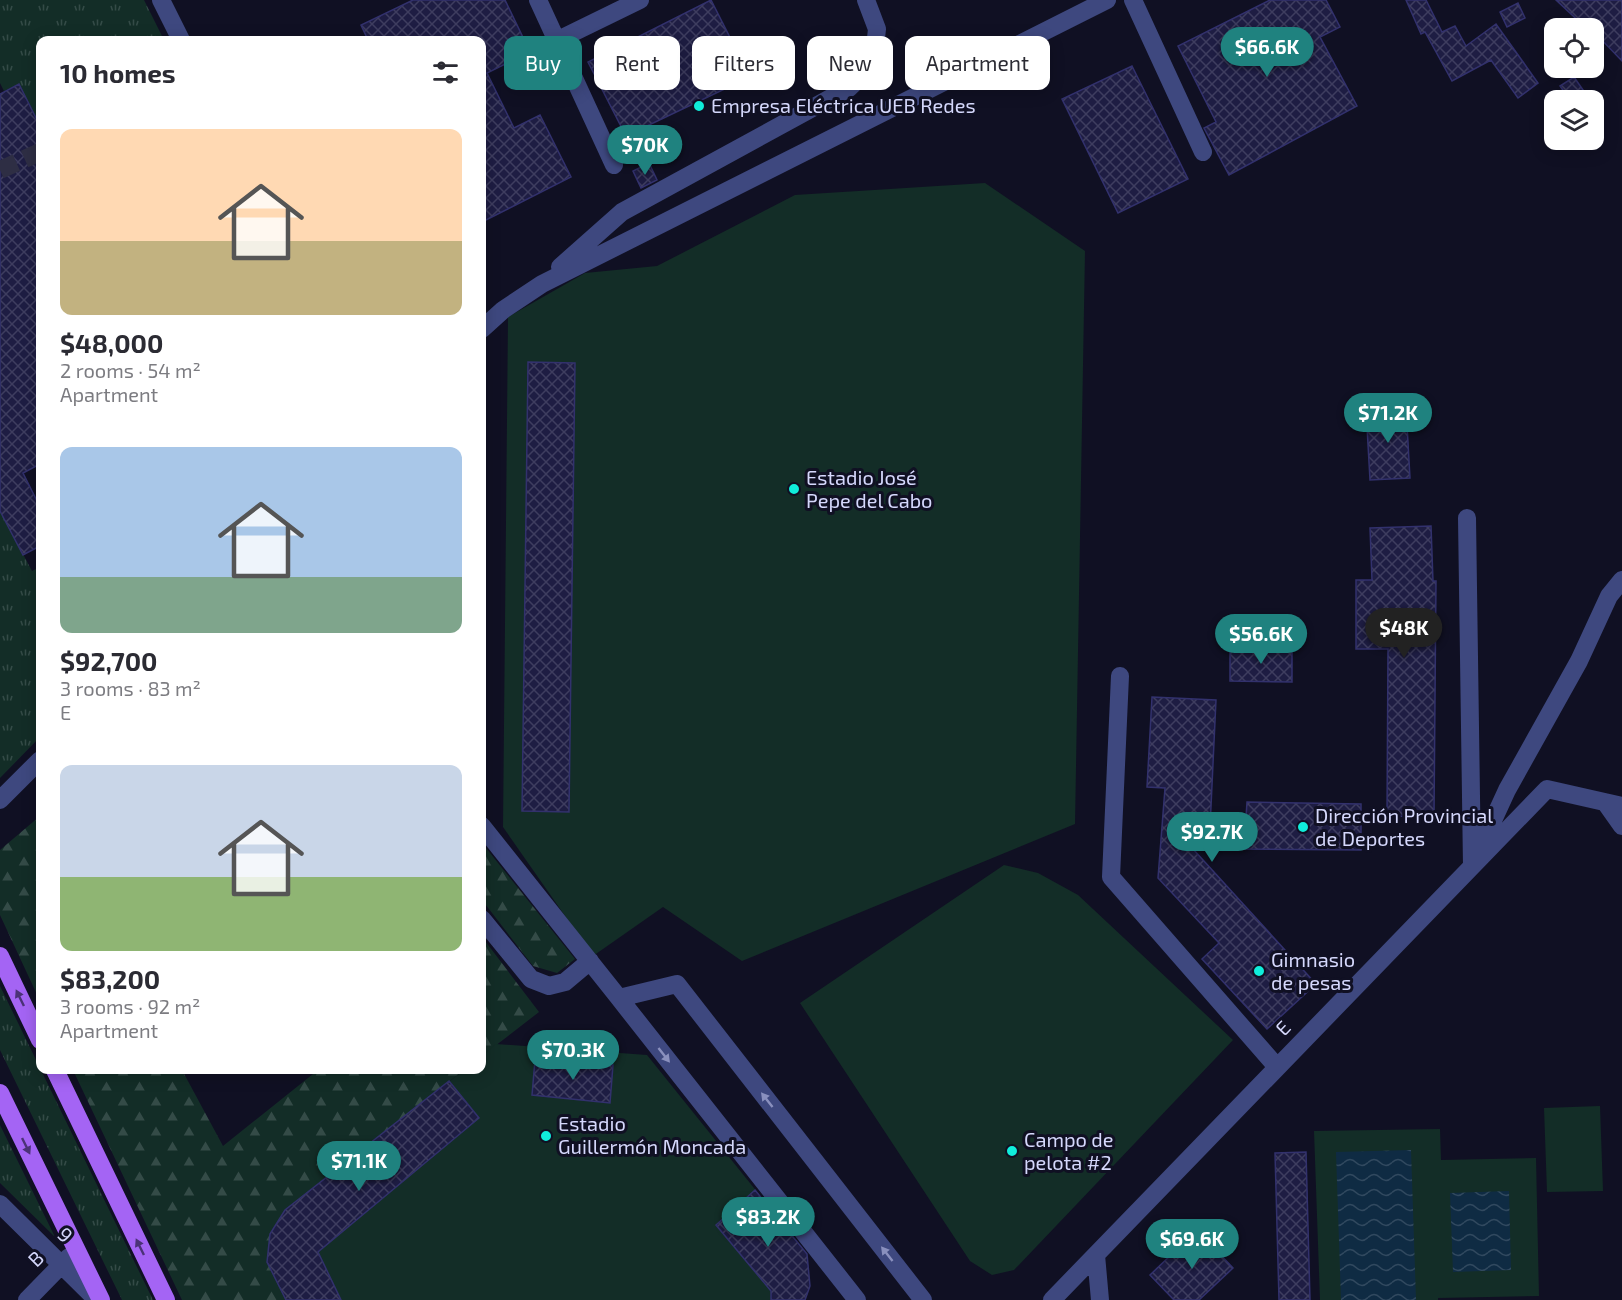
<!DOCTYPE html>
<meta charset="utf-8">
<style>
:root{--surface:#fff;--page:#f2f2f3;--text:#2b2b33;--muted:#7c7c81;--accent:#1f827f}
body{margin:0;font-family:"Exo 2",sans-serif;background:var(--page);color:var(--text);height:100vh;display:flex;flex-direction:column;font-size:22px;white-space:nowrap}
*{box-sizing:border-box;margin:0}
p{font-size:20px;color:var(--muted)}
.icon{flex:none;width:33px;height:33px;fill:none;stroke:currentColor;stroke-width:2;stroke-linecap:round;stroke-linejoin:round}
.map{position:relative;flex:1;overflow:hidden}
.sheet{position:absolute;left:36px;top:36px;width:450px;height:1038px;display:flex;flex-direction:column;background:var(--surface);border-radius:12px;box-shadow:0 3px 15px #0003}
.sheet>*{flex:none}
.guide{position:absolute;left:504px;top:36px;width:570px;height:54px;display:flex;gap:12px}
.buttons{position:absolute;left:1544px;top:18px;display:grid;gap:12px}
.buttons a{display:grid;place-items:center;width:60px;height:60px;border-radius:12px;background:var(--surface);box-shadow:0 3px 15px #0003;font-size:30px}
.price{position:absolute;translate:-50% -51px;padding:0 14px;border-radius:21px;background:var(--accent);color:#fff;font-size:20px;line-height:39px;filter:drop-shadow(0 2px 3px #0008)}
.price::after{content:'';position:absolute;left:50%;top:36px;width:18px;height:14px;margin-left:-9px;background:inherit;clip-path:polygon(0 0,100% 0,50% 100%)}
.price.active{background:#222;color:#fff}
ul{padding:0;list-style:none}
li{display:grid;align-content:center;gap:12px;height:318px;padding:0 24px}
li span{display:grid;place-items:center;height:186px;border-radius:12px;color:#555}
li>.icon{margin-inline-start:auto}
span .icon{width:108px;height:108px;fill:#fffc;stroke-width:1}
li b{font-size:26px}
h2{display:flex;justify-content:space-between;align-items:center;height:72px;padding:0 24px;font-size:26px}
.pill{padding:0 21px;border-radius:12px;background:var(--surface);box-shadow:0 3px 15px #0003;font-size:21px;line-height:54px}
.pill.active{background:var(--accent);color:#fff}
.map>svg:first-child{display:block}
.grass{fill:url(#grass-tufts)}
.forest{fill:url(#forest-firs)}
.pitch{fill:#132d27}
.water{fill:url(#water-waves)}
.building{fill:url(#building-cross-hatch);stroke:#32316d;stroke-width:1.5}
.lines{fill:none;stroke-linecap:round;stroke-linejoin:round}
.minor-tunnel{stroke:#2e2e44;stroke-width:18;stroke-dasharray:18 9;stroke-linecap:butt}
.minor{stroke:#3e487f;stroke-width:18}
.major{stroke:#a464f4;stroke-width:18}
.oneway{fill:#4b3277}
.oneway2{fill:#8a90be}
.poi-dot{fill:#10eddb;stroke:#101023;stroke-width:2}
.labels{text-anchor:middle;stroke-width:6;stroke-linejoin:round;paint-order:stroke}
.poi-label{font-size:20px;fill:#d5d8fc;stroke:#101023;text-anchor:start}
.street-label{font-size:20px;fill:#d5d8fc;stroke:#101023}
</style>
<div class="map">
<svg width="1622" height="1300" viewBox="0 0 1622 1300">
<defs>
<pattern id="grass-tufts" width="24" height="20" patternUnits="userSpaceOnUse" patternTransform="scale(1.5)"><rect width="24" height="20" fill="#132d27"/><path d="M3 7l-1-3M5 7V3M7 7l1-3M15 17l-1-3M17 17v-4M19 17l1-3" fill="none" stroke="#344b47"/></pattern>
<pattern id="forest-firs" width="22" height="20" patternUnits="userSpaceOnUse" patternTransform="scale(1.5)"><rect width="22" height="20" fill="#132d27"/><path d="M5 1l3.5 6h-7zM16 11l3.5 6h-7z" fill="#344b47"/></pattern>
<pattern id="water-waves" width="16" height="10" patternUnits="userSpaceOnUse" patternTransform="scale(1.5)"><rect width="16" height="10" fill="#0f2b43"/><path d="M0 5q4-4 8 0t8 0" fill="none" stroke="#31495f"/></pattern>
<pattern id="building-cross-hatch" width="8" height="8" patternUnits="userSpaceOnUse" patternTransform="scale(1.5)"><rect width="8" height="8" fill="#1e1d43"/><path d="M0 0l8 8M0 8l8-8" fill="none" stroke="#3e3d5f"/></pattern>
</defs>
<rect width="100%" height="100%" fill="#101023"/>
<path class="grass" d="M0 0H144L164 40H40V126L19 84 4 91 0 83Z
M0 511 32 571 40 567V737L0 778Z
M0 986 153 1300H122L0 1050Z
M0 1125 55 1237 0 1183Z"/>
<path class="forest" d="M40 816V1001L0 915V850Z
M482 843 575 959 557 973 533 966 482 900Z
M482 937 539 1012 482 1056Z
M73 1070H182L223 1146 318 1070H464L285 1210 267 1262 286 1300H182Z"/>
<path class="pitch" d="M985 183 1085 251 1075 824 742 961 663 907 593 956 503 827 508 317 585 273 657 266 795 195Z
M1004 865 1038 873 1078 895 1233 1040 1014 1270 992 1275 970 1261 800 1003Z
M496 1044 647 1055 807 1254 805 1300H286L267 1262 270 1234 285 1210 464 1070H482V1056Z
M1600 1106 1603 1191 1547 1192 1544 1108Z
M1440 1129 1441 1160 1536 1158 1539 1296 1438 1298V1300H1320L1314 1131Z"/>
<path class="water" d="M1411 1150 1416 1300H1341L1336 1152Z
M1509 1191 1511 1270 1453 1272 1450 1193Z"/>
<path class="building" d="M413 0H505L530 52 487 73 514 128 540 115 571 177 482 222V40H368L361 25Z
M711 0 750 77 626 136 588 62Z
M1270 0H1326L1340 27 1320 37 1357 106 1229 175 1204 128 1216 122 1178 46Z
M1406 0H1426L1442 32 1455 26 1466 46 1496 24 1538 83 1518 98 1491 60 1452 81 1425 32 1421 34Z
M1556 0H1622V61L1599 37 1597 39 1593 35V28H1586Z
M1518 3 1525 18 1507 27 1500 12Z
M1132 66 1188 179 1118 213 1062 99Z
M1574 77 1590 100H1570L1560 86Z
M19 84 40 126V464L23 473 40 507V546L23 555 0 511V94Z
M649 163 657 180 641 188 633 171Z
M528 362 575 363 569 812 522 811Z
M1406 407 1410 478 1370 480 1366 409Z
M1431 526 1433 581H1436L1434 817 1387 816 1388 649H1356V580H1372L1370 528Z
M1230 648H1292V682L1230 681Z
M1152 697 1216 700 1209 849H1193L1316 984 1267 1029 1202 959 1219 943 1158 878 1165 788 1147 787Z
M1247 802 1361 804V850L1244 849Z
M535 1060 613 1065 610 1103 532 1095Z
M449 1081 479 1118 318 1252 341 1300H286L267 1262 270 1234 285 1210Z
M1306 1152 1310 1300H1279L1275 1153Z
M755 1190 807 1254 810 1286 805 1300H771V1291L716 1225Z
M1197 1230 1233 1268 1199 1300H1174L1150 1275Z"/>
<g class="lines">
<path class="minor-tunnel" d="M0 170 40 152"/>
<path class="minor" d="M161 0 181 40
M538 0 614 165
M1133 0 1203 152
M556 41 640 0
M560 267 622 212 849 88 873 65 877 29 866 0
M482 329 503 310 542 284 1107 0
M1467 518 1472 866
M1120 676 1111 877 1277 1067
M0 800 40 760
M1605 802 1622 826
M482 826 619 998
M1478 853 1507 790 1579 661 1609 596 1622 580
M482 919 531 979 549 986 565 982 590 961
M0 1204 97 1300
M1096 1255 1100 1300
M27 1300 69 1257
M857 1300 619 998 677 984 923 1300
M1052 1300 1547 789 1622 806"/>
<path class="major" d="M0 956 40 1040
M55 1070 166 1300
M0 1093 101 1300"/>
</g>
<defs><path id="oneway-solid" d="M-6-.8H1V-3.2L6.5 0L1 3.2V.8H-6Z" transform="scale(1.5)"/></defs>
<g class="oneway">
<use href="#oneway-solid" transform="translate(20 998) rotate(-116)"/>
<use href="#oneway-solid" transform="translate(26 1146) rotate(64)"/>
<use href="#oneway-solid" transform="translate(140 1247) rotate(-116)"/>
</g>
<g class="oneway2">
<use href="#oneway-solid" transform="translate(664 1055) rotate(52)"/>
<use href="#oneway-solid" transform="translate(767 1100) rotate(-128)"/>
<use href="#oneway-solid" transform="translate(887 1254) rotate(-128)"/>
</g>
<g class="poi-dot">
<circle cx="699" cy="106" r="6"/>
<circle cx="794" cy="489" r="6"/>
<circle cx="1303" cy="827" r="6"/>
<circle cx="1259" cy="971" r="6"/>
<circle cx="546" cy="1136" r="6"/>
<circle cx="1012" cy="1151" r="6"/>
</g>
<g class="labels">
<g class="poi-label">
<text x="711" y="113">Empresa Eléctrica UEB Redes</text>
<text x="806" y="485">Estadio José<tspan x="806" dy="23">Pepe del Cabo</tspan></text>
<text x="1315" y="823">Dirección Provincial<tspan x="1315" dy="23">de Deportes</tspan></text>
<text x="1271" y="967">Gimnasio<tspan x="1271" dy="23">de pesas</tspan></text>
<text x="558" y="1131">Estadio<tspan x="558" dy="23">Guillermón Moncada</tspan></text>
<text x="1024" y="1147">Campo de<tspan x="1024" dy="23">pelota #2</tspan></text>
</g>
<g class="street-label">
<text transform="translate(1283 1028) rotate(-46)" y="7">E</text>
<text transform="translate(65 1235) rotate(44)" y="7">9</text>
<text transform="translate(36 1259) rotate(-45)" y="7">B</text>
</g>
</g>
</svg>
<div class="buttons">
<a><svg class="icon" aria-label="locate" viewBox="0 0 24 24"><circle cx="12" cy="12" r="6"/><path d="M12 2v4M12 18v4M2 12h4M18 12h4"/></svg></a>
<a><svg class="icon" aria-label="layers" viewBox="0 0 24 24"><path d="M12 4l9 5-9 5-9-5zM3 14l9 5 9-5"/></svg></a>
</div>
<b class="price" style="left:1267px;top:78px">$66.6K</b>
<b class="price" style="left:645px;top:176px">$70K</b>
<b class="price" style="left:1388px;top:444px">$71.2K</b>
<b class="price active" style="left:1404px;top:659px">$48K</b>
<b class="price" style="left:1261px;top:665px">$56.6K</b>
<b class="price" style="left:1212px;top:863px">$92.7K</b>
<b class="price" style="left:573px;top:1081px">$70.3K</b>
<b class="price" style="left:359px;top:1192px">$71.1K</b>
<b class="price" style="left:768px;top:1248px">$83.2K</b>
<b class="price" style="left:1192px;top:1270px">$69.6K</b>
<div class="guide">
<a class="pill active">Buy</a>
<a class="pill">Rent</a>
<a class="pill">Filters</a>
<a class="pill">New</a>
<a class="pill">Apartment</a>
</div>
<section class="sheet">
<h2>10 homes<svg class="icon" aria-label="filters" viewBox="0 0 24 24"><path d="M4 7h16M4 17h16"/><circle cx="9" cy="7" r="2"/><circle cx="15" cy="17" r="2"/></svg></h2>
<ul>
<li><span style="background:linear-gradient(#ffd9b3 60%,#c2b280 0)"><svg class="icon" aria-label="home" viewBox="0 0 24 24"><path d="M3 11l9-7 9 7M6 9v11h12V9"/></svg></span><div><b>$48,000</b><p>2 rooms · 54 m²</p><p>Apartment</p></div></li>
<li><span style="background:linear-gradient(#a9c7e8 70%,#7fa58c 0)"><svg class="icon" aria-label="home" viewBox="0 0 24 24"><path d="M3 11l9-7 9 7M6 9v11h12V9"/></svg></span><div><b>$92,700</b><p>3 rooms · 83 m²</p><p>E</p></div></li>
<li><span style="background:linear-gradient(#c9d6e8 60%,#8fb573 0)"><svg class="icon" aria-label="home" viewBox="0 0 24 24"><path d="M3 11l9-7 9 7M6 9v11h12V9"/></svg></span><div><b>$83,200</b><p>3 rooms · 92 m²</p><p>Apartment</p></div></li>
</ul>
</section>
</div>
